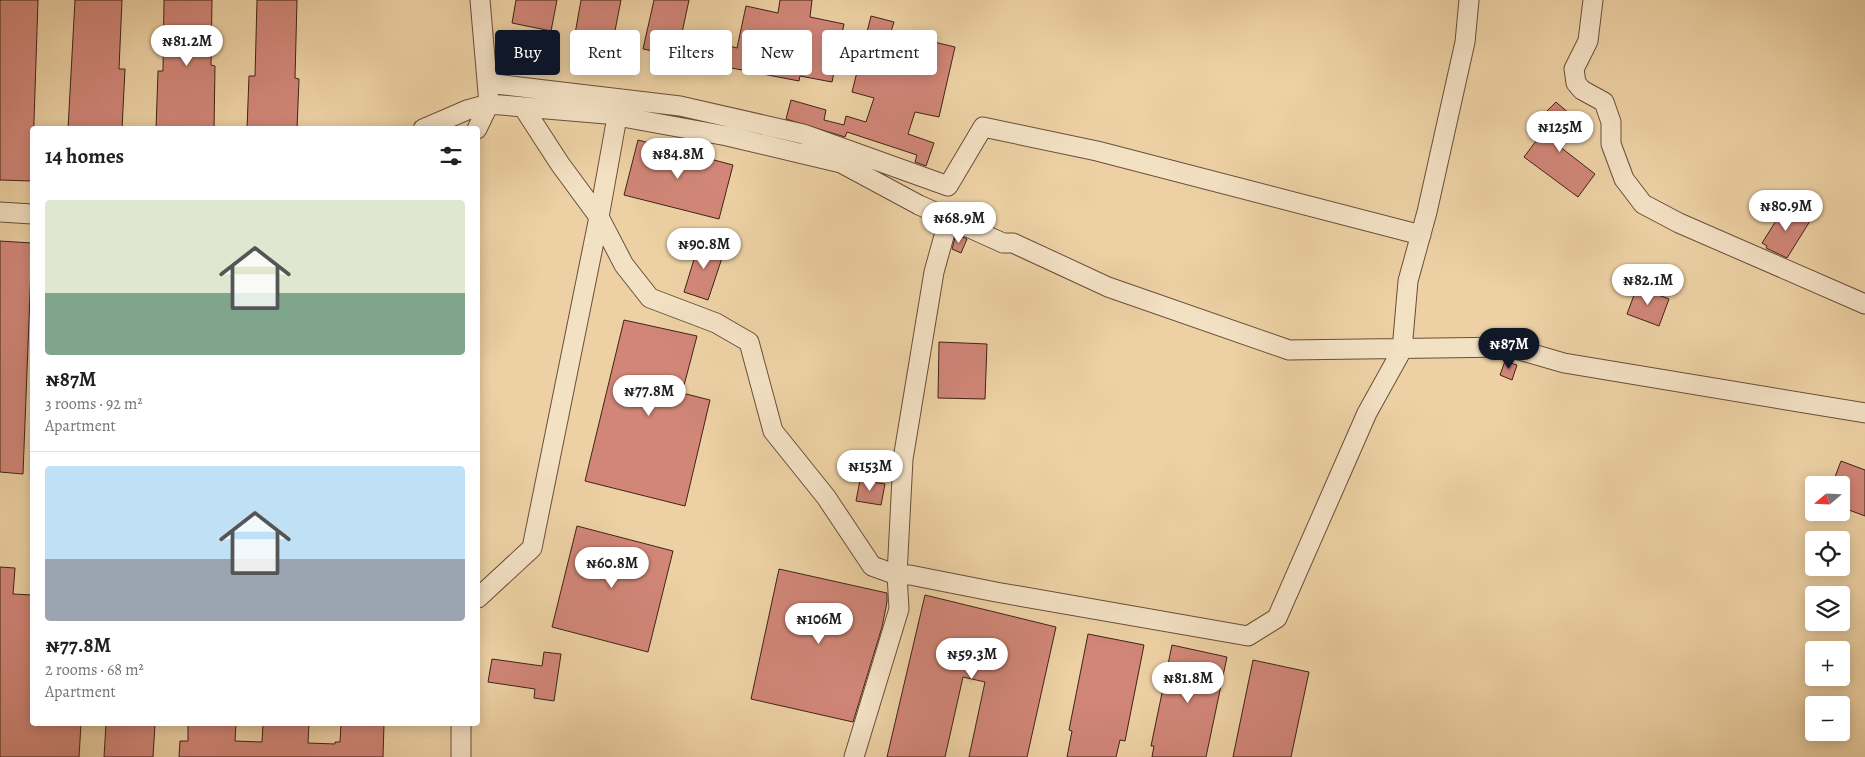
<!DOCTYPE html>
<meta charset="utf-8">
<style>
:root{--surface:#fff;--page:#f2f2f2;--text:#202124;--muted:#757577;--line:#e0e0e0;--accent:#111827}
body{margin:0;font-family:Alegreya,serif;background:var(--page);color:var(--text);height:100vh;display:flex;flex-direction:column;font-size:19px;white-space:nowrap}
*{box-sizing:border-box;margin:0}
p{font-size:16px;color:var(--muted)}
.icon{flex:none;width:28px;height:28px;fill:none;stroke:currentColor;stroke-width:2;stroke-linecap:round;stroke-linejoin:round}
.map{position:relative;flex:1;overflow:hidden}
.side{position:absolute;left:30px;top:126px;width:450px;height:600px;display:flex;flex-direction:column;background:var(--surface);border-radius:5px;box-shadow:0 2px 12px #0003}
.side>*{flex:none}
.guide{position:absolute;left:495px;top:30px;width:475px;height:45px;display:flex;gap:10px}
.needle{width:32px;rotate:251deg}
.buttons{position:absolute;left:1805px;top:476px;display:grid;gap:10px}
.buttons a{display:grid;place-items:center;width:45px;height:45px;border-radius:5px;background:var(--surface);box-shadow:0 2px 12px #0003;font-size:25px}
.price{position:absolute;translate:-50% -42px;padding:0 11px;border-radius:18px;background:#fff;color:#222;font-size:16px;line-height:32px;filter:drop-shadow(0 1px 2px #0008)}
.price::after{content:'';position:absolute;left:50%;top:30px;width:15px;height:11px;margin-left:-8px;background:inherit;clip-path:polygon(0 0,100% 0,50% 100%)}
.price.selected{background:var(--accent);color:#fff}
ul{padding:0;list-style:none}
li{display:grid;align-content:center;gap:10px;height:265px;padding:0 15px}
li+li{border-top:1px solid var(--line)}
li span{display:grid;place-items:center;height:155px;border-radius:5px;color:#555}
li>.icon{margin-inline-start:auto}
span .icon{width:90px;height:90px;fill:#fffc;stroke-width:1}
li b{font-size:21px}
h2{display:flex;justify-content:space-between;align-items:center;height:60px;padding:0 15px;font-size:21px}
.pill{padding:0 18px;border-radius:5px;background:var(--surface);box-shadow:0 2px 12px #0003;font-size:18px;line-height:45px}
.pill.selected{background:var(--accent);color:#fff}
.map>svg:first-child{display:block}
.building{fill:#d18678;stroke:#3f2315}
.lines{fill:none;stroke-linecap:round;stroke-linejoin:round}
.minor-casing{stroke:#6a4e39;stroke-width:21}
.minor{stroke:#f3e1c4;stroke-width:19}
</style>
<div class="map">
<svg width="1865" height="757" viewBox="0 0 1865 757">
<rect width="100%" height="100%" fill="#edd1a4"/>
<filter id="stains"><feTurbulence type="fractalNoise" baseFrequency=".004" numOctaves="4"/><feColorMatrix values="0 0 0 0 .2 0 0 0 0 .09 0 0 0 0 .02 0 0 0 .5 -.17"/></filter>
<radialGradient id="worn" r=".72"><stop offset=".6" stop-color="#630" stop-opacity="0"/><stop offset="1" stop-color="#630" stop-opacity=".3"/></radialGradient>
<path class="building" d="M0 0H38L32 181 0 180Z
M75 0H122L119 69H125L122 129H68Z
M164 0H212L211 65 215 66 214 129H156L158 71H163Z
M257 0H297L295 78 299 79 297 129H247L249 76H255Z
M516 0H557L551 31 512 23Z
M581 0H621L613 41 575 34Z
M654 0H689L677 56 643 49Z
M780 0H812L810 17 844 24 832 82 800 76 799 81 721 66 725 45 737 48 746 6 778 13Z
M871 16 894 22 889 38 932 48 934 42 955 47 939 117 915 112 908 134 934 143 926 166 915 162 917 155 847 132 845 137 786 119 791 100 826 110 824 120 844 125 846 116 866 122 874 98 852 92Z
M1556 102 1579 122 1559 146 1595 174 1578 197 1524 157 1554 117 1547 111Z
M638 140 733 165 719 219 624 195Z
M1786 205 1810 221 1787 258 1766 248 1767 246 1762 243Z
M956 234 967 239 961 253 952 249Z
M700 240 725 249 708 300 684 292Z
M0 241 32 243 23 474 0 472Z
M1637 287 1669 299 1659 326 1627 314Z
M624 320 697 336 682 393 710 400 685 506 585 481Z
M939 342 987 344 985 399 938 398Z
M1505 361 1517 365 1512 380 1500 375Z
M1841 461 1865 470V516L1841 507V485H1832Z
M860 480 885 484 881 505 856 501Z
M577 526 673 551 648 652 552 627Z
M0 567 15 568 13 594 32 595V724H81L79 757H0Z
M779 569 887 593V602L882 627 853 722 751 699Z
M925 595 1056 627 1027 757H969L985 682 963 677 945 757H887Z
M1088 634 1144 645 1125 741 1120 740 1116 757H1067L1072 731 1069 730Z
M1172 645 1227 657 1206 757H1152L1154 746H1151Z
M544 652 561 654 554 701 534 698 535 689 488 682 492 659 542 666Z
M1253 660 1309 672 1291 757H1233Z
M106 724H155L153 757H104Z
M188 724H236L235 741 262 742 263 724H309L308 743 335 744V742H340L341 724H384L383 757H179L180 741H188Z"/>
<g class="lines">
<defs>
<path id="minor" d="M1593 0 1588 41 1574 69 1576 83 1582 90 1604 102 1611 122V144L1624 179 1643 204 1679 223 1865 304
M487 83 680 106 803 134 948 186 983 127 1097 151 1421 235
M523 107 560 164 599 217 624 265 650 298 716 323 749 342 773 431 826 497 872 566 897 575H910L996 592 1248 636 1277 618 1367 413 1402 350 1408 281 1427 212 1465 42 1469 0
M423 129 467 110 489 104 606 114 727 136 841 163 919 205 1003 243H1013L1108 287 1289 350 1509 347 1564 363 1865 413
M477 129 489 104 480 0
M0 212 32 214
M478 598 532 548 599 217 617 117
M461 757V724
M854 757 899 609 897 575 903 459 934 272 949 218"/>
</defs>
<use href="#minor" class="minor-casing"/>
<use href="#minor" class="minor"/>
</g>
<rect width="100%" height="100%" filter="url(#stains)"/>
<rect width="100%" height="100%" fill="url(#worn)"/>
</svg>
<div class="buttons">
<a><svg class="needle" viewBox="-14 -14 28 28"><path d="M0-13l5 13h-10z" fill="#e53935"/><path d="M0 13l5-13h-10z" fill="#757577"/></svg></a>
<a><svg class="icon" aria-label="locate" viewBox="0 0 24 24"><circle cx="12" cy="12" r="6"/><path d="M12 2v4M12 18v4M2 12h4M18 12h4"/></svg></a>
<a><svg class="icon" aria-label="layers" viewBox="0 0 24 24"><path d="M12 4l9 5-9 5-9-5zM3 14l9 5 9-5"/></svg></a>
<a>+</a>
<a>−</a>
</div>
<b class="price" style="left:187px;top:67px">₦81.2M</b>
<b class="price" style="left:1560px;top:153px">₦125M</b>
<b class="price" style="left:678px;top:180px">₦84.8M</b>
<b class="price" style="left:1786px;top:232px">₦80.9M</b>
<b class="price" style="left:959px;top:244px">₦68.9M</b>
<b class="price" style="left:704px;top:270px">₦90.8M</b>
<b class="price" style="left:1648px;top:306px">₦82.1M</b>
<b class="price selected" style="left:1509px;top:370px">₦87M</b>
<b class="price" style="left:649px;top:417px">₦77.8M</b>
<b class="price" style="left:870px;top:492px">₦153M</b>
<b class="price" style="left:612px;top:589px">₦60.8M</b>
<b class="price" style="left:819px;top:645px">₦106M</b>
<b class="price" style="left:972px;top:680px">₦59.3M</b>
<b class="price" style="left:1188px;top:704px">₦81.8M</b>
<div class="guide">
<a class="pill selected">Buy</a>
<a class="pill">Rent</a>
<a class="pill">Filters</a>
<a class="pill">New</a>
<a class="pill">Apartment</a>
</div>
<section class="side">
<h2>14 homes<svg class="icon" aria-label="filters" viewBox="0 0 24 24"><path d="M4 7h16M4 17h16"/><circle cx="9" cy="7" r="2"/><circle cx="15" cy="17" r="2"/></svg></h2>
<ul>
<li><span style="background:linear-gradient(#dfe7d0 60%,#7fa58c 0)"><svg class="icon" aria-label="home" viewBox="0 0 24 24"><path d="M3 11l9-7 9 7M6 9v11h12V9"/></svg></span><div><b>₦87M</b><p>3 rooms · 92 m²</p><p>Apartment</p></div></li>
<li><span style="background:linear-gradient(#bfe0f5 60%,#9aa5b1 0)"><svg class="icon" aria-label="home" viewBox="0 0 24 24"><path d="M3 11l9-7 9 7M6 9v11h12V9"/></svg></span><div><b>₦77.8M</b><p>2 rooms · 68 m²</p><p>Apartment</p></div></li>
</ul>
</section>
</div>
